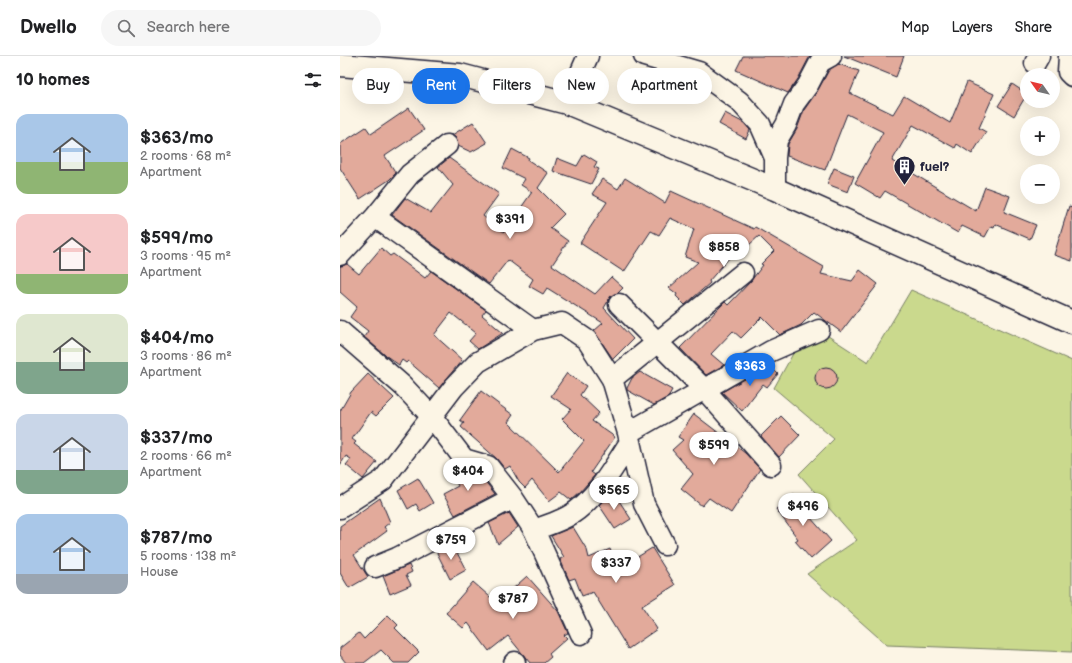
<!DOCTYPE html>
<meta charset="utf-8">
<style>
:root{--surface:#fff;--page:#f6f6f6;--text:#202124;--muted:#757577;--line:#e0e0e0;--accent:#1a73e8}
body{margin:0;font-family:"Balsamiq Sans",sans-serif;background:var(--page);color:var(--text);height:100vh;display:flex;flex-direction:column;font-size:15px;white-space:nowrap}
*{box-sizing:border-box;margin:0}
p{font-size:13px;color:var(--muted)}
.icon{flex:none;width:22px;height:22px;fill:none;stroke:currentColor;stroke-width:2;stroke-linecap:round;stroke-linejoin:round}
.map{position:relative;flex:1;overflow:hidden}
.side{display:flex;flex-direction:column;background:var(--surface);width:340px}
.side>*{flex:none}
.guide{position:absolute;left:12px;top:12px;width:380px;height:36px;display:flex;gap:8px}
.needle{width:26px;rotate:304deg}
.tools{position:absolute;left:680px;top:12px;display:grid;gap:8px}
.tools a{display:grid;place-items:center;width:40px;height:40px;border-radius:50%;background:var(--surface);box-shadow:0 4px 16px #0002;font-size:20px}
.price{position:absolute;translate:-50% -34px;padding:0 9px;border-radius:14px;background:#fff;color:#222;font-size:13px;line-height:26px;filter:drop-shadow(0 1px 2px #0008)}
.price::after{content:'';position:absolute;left:50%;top:24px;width:12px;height:9px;margin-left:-6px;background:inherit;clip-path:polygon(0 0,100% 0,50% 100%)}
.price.active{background:var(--accent);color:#fff}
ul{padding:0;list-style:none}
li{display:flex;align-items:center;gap:12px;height:100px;padding:0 16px}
li span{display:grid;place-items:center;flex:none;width:112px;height:80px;border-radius:12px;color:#555}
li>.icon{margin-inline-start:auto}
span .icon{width:48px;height:48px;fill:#fffc;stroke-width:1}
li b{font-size:17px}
h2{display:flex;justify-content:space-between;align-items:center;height:48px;padding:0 16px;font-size:17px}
.tag{padding:0 14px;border-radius:18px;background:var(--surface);box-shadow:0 4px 16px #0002;font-size:14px;line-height:36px}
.tag.active{background:var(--accent);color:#fff}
header{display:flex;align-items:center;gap:24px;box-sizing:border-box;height:56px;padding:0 20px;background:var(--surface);border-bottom:1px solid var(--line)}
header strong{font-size:19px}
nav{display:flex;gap:22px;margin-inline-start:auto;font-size:14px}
.search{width:280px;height:36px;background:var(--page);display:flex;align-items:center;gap:10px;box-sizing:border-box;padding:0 14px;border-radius:22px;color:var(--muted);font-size:15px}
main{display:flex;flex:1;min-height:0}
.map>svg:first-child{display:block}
.green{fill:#cad98d;stroke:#767e64}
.building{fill:#e2aa9b;stroke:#22223b}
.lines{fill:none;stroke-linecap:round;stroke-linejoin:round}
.minor-casing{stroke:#22223b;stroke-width:23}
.major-casing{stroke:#22223b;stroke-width:25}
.minor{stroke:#fcf5e5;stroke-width:20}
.major{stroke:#fcf5e5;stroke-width:22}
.labels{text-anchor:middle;stroke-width:4;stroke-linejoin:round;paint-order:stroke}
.poi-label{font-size:13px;font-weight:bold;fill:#22223b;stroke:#fcf5e5;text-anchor:start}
</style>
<header>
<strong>Dwello</strong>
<div class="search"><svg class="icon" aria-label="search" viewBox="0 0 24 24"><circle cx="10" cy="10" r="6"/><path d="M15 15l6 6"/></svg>Search here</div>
<nav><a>Map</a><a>Layers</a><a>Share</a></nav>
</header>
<main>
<section class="side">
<h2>10 homes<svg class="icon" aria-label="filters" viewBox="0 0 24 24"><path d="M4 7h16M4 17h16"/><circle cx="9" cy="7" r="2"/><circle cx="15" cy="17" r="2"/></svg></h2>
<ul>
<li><span style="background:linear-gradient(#a9c7e8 60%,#8fb573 0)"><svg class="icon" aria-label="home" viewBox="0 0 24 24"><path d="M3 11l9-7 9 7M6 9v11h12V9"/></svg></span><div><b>$363/mo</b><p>2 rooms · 68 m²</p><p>Apartment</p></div></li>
<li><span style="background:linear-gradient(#f6c9c9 75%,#8fb573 0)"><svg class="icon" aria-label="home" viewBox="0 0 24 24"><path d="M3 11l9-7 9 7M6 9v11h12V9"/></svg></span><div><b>$599/mo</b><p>3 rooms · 95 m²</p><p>Apartment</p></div></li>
<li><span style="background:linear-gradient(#dfe7d0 60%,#7fa58c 0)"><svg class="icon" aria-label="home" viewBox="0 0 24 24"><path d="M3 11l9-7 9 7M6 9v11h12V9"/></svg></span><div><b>$404/mo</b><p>3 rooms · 86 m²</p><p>Apartment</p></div></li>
<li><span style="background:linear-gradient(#c9d6e8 70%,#7fa58c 0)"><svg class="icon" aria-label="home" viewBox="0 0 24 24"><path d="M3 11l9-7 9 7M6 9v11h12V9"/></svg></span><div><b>$337/mo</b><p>2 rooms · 66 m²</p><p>Apartment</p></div></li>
<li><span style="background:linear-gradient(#a9c7e8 75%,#9aa5b1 0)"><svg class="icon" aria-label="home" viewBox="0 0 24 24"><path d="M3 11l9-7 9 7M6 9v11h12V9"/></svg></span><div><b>$787/mo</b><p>5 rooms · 138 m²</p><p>House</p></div></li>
</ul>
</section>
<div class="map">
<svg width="732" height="607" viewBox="0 0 732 607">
<rect width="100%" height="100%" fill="#fcf5e5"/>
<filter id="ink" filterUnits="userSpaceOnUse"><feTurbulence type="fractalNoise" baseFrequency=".025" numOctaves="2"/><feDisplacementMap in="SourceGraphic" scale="8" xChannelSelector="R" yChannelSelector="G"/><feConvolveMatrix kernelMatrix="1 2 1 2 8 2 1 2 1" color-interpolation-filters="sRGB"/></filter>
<g filter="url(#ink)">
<path class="green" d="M571 234 732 305V596L547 589 467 518 517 484 459 418 494 383 434 332 455 294 485 278 528 306Z"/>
<path class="building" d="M403 0H470L458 23 448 37 396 14Z
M504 0H564L556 21Z
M498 8 519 15 510 37 553 58 564 40 610 67 627 26 654 38 639 72 646 76 632 98 617 88 615 92 573 69 552 105 636 155 645 131 670 140 664 156 696 169 690 183 655 168 654 171 651 170 645 181 622 170 618 177 545 135 540 142 515 127 543 76 507 58 485 114 447 100 448 88 457 73 464 54 478 34 489 14Z
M672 28 687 38 674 60 658 50Z
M69 52 84 74 45 100 56 117 49 124 20 143 0 112V88L26 71 31 78Z
M385 57 404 67 410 74 406 83 379 68Z
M133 66 147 87 131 96 118 90 116 82 112 79Z
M172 93 189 102 188 104 208 117 198 132 224 158 210 172 228 185 212 209 255 238 271 221 283 232 278 237 271 240 264 252 293 283 273 303 254 275 263 267 207 232 203 238 189 230 193 223 168 204 149 228 52 159 65 142 91 157 113 129 98 111 109 102 159 138 143 160 164 176 192 136 181 129 185 123 163 112Z
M244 98 257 106 254 111 259 113 251 128 213 115 217 102 237 110Z
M494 112 514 120 508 136 487 128Z
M285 122 325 147 331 135 414 173 415 171 484 211 481 218 512 225 520 214 538 228 501 276 474 256 461 269 440 279 422 261 401 282 393 275 371 298 384 309 366 319 340 292 382 249 385 246 388 249 410 226 423 209 421 208 434 195 419 180 399 198 394 196 369 225 370 227 345 249 336 240 337 238 329 232 358 206 345 201 354 173 330 162 319 179 311 175 284 216 240 187 267 146 252 138 262 123 278 133Z
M729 150 732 151V205L714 199Z
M41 192 50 200 53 198 85 222 91 215 146 254 142 259 163 277 138 293 129 285 136 277 111 257 94 279 122 304 99 332 68 305 66 307 62 304 59 309 45 299 24 281 28 275 10 261 17 251 0 236V210L7 208 19 218Z
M429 309 438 318 427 331 423 328 402 355 382 336Z
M475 322a11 11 0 1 1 22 0a11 11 0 1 1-22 0Z
M300 316 332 334 328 341 314 349 287 334V332L292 322Z
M227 317 246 330 240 339 259 357 252 365 275 381 251 416 255 419 240 436 231 444 221 436 209 445 192 424 185 432 179 426 170 410 165 413 157 403 121 371 124 367 120 364 141 335 173 359 168 366 219 416 244 385 222 363 231 353 211 340Z
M28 318 54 342 36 360 31 356 12 383 16 386 14 388 37 406 23 423 6 409 11 403 6 400 0 409V355L11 336Z
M354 358 405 397 420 413 391 457 369 442 362 450 341 433 353 418 332 394 343 384 338 381Z
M441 360 460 379 439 401 421 380Z
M120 414 141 420 155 438 115 459 103 438 118 430 116 426 121 423 116 416Z
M78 422 93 447 80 455 76 448 68 453 58 434Z
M272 434 291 463 275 473 259 449Z
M455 438 465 452 463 453 491 485 471 503 455 485 458 483 436 453Z
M40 442 50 466 44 471 47 475 14 499 28 521 9 532 0 517V470Z
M169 457 178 471 158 488 149 467Z
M233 471 247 494 249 502 270 493 278 513 312 492 335 529 302 550 317 573 288 593 253 536 242 540 235 522 229 524 220 503 224 501 211 480Z
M112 487 126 514 110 523 96 495Z
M69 509 72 516 66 519 71 529 50 538 43 520Z
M187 520 218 555 228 577 224 579 227 582 209 598 211 601 204 607H190L168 580 149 595 128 567 123 572 106 557 133 526 157 547Z
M48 559 58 569 55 572 79 596 68 607H54L41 594 24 607H6L0 599V592L19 577 24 583Z"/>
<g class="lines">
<defs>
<path id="minor" d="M304 0 359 16 399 45 420 68 435 102
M729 0 728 16 732 20
M695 7 699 0
M227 47 248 0
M435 133V102L437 84 446 69 454 48 468 29 480 6 491 0
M35 161 193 274
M0 199 35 161 70 118 107 89
M279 248 364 333 431 409
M0 275 63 330 92 361 124 403 148 410 173 442 194 474 241 578
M272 323 403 217
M288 377 431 295 479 274
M0 452 43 424 114 331 138 306 193 274 222 267 247 284 272 323 288 377 304 448 325 489
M194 474C210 468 228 463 241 451 262 433 275 409 290 386
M35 511 57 502 173 442
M174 607 175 606"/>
<path id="major" d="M0 9 120 19 227 47 435 133 732 266"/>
</defs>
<use href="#minor" class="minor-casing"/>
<use href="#major" class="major-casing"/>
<use href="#minor" class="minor"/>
<use href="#major" class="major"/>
</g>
</g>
<defs>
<symbol id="building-pin" viewBox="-11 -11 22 30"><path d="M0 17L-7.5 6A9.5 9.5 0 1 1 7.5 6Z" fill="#22223b" stroke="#fcf5e5"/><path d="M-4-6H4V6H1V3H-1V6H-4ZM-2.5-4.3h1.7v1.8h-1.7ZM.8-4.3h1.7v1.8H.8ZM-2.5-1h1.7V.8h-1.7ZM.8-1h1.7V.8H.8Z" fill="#fff"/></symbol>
</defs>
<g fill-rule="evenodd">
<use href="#building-pin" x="552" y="98" width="25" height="34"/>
</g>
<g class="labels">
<g class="poi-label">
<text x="580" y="115">fuel?</text>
</g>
</g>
</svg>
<div class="tools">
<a><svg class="needle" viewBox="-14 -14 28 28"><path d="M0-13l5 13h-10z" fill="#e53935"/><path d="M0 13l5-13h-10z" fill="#757577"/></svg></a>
<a>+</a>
<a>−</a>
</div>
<b class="price" style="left:170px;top:184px">$391</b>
<b class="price" style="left:384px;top:212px">$858</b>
<b class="price active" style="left:410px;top:331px">$363</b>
<b class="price" style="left:374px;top:410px">$599</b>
<b class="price" style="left:128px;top:436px">$404</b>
<b class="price" style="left:274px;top:455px">$565</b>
<b class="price" style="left:463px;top:471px">$496</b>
<b class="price" style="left:111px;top:505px">$759</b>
<b class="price" style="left:276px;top:528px">$337</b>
<b class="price" style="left:173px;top:564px">$787</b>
<div class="guide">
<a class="tag">Buy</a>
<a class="tag active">Rent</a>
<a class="tag">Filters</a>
<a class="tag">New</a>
<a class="tag">Apartment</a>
</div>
</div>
</main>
